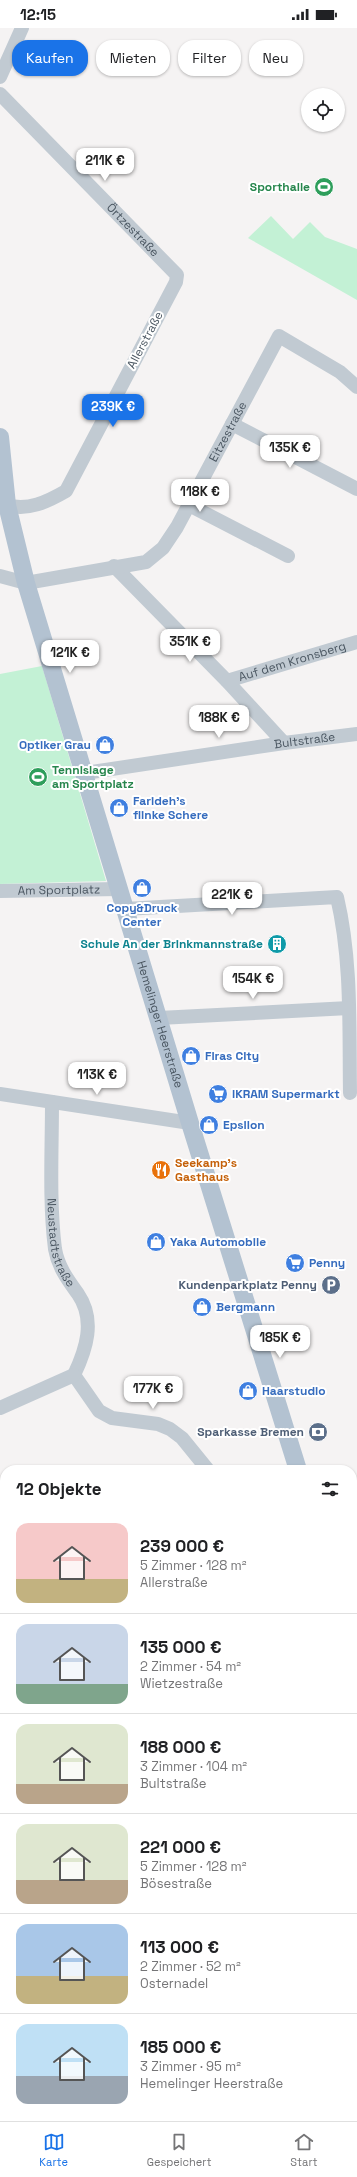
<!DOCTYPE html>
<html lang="de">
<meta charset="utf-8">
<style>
:root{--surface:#fff;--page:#f6f6f6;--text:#202124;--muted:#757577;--line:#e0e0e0;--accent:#1a73e8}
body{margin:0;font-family:"Space Grotesk",sans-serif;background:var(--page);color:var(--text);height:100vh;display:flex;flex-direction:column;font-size:15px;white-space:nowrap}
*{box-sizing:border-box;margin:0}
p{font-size:13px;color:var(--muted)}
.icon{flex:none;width:22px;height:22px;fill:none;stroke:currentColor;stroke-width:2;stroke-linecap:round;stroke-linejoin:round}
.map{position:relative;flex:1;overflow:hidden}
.details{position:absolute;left:0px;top:1437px;width:357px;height:656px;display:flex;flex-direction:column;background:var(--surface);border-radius:16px 16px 0 0;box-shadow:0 1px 3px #0004}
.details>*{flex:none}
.hud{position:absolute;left:12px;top:12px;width:333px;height:36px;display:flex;gap:8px}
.fabs{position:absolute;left:301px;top:60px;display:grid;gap:8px}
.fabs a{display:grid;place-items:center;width:44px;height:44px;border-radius:50%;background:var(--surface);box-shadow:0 1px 3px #0004;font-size:20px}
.price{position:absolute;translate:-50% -34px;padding:0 9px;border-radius:8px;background:#fff;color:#222;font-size:13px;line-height:26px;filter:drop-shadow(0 1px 2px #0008)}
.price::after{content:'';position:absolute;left:50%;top:24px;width:12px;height:9px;margin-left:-6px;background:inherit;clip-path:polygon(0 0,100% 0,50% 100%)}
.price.on{background:var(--accent);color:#fff}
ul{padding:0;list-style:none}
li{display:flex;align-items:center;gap:12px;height:100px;padding:0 16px}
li+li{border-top:1px solid var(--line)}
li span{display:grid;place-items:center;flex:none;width:112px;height:80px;border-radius:12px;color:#555}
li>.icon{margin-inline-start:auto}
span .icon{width:48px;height:48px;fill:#fffc;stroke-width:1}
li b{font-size:17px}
h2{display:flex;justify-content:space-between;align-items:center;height:48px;padding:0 16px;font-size:17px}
.chip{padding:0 14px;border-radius:16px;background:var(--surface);box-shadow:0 1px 3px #0004;font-size:14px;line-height:36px}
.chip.on{background:var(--accent);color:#fff}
.status{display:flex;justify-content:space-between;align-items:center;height:28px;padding:0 20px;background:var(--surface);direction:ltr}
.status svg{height:11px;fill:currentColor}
.tab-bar{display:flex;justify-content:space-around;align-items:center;height:56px;border-top:1px solid var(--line);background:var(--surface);font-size:11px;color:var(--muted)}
.tab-bar a{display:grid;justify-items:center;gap:2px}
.tab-bar .on{color:var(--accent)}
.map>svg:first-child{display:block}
.green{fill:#c3f1d5}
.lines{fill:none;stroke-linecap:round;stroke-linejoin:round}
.minor{stroke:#c1cad2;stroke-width:14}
.major{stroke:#b3c2d1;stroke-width:18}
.rail{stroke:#b5b8bd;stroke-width:3}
.labels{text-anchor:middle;stroke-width:4;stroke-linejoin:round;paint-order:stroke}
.leisure-label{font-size:12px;font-weight:bold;fill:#27864d;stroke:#fff;text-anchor:end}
.street-label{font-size:12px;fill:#4a5661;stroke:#fff}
.shop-label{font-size:12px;font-weight:bold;fill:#366cbe;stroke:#fff;text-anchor:start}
.culture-label{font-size:12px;font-weight:bold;fill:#0d838f;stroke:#fff;text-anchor:end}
.food-label{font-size:12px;font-weight:bold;fill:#c56008;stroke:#fff;text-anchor:start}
.service-label{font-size:12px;font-weight:bold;fill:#4e5e75;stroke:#fff;text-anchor:end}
</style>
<div class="status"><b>12:15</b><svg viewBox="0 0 49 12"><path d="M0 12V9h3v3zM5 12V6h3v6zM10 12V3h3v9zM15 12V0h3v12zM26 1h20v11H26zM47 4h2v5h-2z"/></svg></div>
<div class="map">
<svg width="357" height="2093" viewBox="0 0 357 2093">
<rect width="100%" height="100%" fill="#f5f3f3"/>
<path class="green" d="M271 188 293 211 310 194 325 209 357 221V272L248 210Z
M42 638 106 853 0 856V646Z
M0 1550 5 1566V1756L0 1758Z"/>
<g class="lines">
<g class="minor">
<path d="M0 49 22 0"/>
<path id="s1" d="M0 66 177 247 176 254 66 463C47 474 28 483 7 477"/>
<path d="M232 396 357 461"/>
<path d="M189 477 288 528"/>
<path d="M114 538 227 653 284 715"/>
<path id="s2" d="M0 548 26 555 146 534 163 520 177 499 279 308 340 344 357 359"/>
<path id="s3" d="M227 653 357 614"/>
<path id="s4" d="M85 745 284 715 357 706"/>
<path id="s5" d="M0 863 119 861"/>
<path d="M125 881 337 869C352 933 349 1000 350 1065"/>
<path d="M159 990 349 980"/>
<path d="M0 1066 190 1095"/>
<path id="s6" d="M52 1074C52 1123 49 1173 55 1221 58 1239 68 1252 78 1266 96 1292 86 1322 74 1347"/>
<path d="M74 1347 99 1383 112 1390 158 1396 170 1401 182 1410 208 1442"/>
<path d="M0 1380 74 1347"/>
<path d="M352 1463 357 1461"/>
<path d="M0 1770 5 1768"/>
<path d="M0 1811 5 1823"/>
<path d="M310 2093 311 2088"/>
</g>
<g class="major">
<path id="s7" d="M0 409 7 477 26 555 190 1095 298 1442"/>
<path d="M352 1917 357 1928"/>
</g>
<path class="rail" d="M353 2093 357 2038"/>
</g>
<defs>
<symbol id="stadium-disc" viewBox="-11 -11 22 22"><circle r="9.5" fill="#2e9e5b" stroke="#fff"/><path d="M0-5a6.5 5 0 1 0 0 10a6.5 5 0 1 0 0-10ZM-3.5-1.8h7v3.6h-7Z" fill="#fff"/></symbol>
<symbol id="shop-disc" viewBox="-11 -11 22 22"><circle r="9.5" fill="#3f7fe0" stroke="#fff"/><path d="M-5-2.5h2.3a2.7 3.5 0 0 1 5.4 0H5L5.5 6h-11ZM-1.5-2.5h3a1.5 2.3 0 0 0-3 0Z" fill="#fff"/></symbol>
<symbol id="building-disc" viewBox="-11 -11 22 22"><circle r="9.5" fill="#0f9aa8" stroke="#fff"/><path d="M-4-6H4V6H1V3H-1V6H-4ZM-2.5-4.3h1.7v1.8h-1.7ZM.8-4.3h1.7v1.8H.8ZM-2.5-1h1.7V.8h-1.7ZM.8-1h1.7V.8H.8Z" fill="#fff"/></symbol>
<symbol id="supermarket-disc" viewBox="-11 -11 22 22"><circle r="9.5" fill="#3f7fe0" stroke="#fff"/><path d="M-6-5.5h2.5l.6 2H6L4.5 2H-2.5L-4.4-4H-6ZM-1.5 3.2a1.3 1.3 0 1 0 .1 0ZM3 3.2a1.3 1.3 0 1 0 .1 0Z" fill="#fff"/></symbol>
<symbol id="restaurant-disc" viewBox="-11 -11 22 22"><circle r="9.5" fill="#e8710a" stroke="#fff"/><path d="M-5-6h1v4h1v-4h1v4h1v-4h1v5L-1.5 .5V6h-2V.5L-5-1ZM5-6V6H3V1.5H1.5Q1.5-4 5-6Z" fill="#fff"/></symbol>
<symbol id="parking-disc" viewBox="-11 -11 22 22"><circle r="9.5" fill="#5c6f8a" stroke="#fff"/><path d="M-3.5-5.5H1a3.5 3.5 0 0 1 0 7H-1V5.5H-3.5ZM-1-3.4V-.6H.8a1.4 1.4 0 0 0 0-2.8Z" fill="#fff"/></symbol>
<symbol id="bank-disc" viewBox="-11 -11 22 22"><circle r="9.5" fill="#5c6f8a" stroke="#fff"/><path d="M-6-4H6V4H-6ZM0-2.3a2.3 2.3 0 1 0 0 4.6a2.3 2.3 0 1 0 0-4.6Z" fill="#fff"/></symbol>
</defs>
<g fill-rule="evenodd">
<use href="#stadium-disc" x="313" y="148" width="22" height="22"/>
<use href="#shop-disc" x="94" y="706" width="22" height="22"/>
<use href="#stadium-disc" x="27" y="738" width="22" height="22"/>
<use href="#shop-disc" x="108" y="769" width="22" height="22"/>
<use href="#shop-disc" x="131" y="849" width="22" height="22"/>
<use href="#building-disc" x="266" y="905" width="22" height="22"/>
<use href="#shop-disc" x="180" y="1017" width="22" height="22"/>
<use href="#supermarket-disc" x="207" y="1055" width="22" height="22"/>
<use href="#shop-disc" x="198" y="1086" width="22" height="22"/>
<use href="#restaurant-disc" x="150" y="1131" width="22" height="22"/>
<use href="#shop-disc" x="145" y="1203" width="22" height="22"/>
<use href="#supermarket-disc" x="284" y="1224" width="22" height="22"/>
<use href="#parking-disc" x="320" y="1246" width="22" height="22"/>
<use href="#shop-disc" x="191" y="1268" width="22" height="22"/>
<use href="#shop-disc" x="237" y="1352" width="22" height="22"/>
<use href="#bank-disc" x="307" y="1393" width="22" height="22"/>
</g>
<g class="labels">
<g class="leisure-label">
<text x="310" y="163">Sporthalle</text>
<text x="52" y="746" text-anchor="start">Tennislage<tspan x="52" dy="14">am Sportplatz</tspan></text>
</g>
<g class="street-label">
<text dy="4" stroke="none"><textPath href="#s1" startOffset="190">Örtzestraße</textPath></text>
<text transform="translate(145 312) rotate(-62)" y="4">Allerstraße</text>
<text dy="4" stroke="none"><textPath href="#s2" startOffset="304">Eitzestraße</textPath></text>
<text dy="4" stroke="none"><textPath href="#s3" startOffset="68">Auf dem Kronsberg</textPath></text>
<text dy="4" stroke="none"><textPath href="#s4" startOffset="222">Bultstraße</textPath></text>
<text dy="4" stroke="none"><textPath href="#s5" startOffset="59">Am Sportplatz</textPath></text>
<text dy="4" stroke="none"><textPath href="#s7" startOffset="610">Hemelinger Heerstraße</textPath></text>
<text dy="4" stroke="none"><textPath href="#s6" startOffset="142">Neustadtstraße</textPath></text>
</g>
<g class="shop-label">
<text x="91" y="721" text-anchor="end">Optiker Grau</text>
<text x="133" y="777">Farideh's<tspan x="133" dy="14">flinke Schere</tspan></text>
<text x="142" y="884" text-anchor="middle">Copy&amp;Druck<tspan x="142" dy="14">Center</tspan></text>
<text x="205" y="1032">Firas City</text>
<text x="232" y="1070">IKRAM Supermarkt</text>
<text x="223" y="1101">Epsilon</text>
<text x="170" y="1218">Yaka Automobile</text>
<text x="309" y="1239">Penny</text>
<text x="216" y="1283">Bergmann</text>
<text x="262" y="1367">Haarstudio</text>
</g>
<g class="culture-label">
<text x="263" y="920">Schule An der Brinkmannstraße</text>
</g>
<g class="food-label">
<text x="175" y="1139">Seekamp's<tspan x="175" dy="14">Gasthaus</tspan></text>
</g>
<g class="service-label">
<text x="317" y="1261">Kundenparkplatz Penny</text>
<text x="304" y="1408">Sparkasse Bremen</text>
</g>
</g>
</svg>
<div class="fabs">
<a><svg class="icon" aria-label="locate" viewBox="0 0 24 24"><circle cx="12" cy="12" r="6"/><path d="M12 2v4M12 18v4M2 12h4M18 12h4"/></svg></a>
</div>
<b class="price" style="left:105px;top:154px">211K €</b>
<b class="price on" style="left:113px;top:400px">239K €</b>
<b class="price" style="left:290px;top:441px">135K €</b>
<b class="price" style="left:200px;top:485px">118K €</b>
<b class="price" style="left:190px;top:635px">351K €</b>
<b class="price" style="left:70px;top:646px">121K €</b>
<b class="price" style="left:219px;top:711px">188K €</b>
<b class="price" style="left:232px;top:888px">221K €</b>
<b class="price" style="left:253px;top:972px">154K €</b>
<b class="price" style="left:97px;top:1068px">113K €</b>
<b class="price" style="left:280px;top:1331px">185K €</b>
<b class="price" style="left:153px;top:1382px">177K €</b>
<div class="hud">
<a class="chip on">Kaufen</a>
<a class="chip">Mieten</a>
<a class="chip">Filter</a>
<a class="chip">Neu</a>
</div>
<section class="details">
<h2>12 Objekte<svg class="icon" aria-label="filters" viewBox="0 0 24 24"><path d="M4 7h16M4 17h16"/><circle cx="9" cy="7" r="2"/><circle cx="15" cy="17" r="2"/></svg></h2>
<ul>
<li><span style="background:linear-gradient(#f6c9c9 70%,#c2b280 0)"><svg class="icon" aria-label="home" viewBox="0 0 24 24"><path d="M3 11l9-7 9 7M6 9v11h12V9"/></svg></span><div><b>239 000 €</b><p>5 Zimmer · 128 m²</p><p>Allerstraße</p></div></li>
<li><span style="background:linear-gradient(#c9d6e8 75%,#7fa58c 0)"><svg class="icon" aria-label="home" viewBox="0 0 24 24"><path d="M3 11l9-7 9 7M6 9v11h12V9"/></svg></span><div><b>135 000 €</b><p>2 Zimmer · 54 m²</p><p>Wietzestraße</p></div></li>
<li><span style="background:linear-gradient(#dfe7d0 75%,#b9a48a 0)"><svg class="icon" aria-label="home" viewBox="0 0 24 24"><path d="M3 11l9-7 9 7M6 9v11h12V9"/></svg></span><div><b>188 000 €</b><p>3 Zimmer · 104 m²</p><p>Bultstraße</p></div></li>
<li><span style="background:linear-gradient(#dfe7d0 70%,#b9a48a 0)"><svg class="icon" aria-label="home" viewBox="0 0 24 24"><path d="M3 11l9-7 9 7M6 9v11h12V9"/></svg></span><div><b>221 000 €</b><p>5 Zimmer · 128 m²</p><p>Bösestraße</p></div></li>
<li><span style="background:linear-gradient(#a9c7e8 65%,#c2b280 0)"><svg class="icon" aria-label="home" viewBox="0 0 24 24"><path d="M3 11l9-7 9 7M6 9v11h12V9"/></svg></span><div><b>113 000 €</b><p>2 Zimmer · 52 m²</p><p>Osternadel</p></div></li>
<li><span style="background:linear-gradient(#bfe0f5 65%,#9aa5b1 0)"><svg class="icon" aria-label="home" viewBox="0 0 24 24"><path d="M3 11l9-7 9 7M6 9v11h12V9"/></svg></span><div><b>185 000 €</b><p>3 Zimmer · 95 m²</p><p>Hemelinger Heerstraße</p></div></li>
</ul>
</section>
</div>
<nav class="tab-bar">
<a class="on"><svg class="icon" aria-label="map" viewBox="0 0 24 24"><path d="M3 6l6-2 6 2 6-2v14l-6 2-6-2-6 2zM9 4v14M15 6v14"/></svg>Karte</a>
<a><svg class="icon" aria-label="saved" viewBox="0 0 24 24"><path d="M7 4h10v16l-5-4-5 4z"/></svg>Gespeichert</a>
<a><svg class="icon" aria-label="home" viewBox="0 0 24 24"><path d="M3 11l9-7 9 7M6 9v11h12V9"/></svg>Start</a>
</nav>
